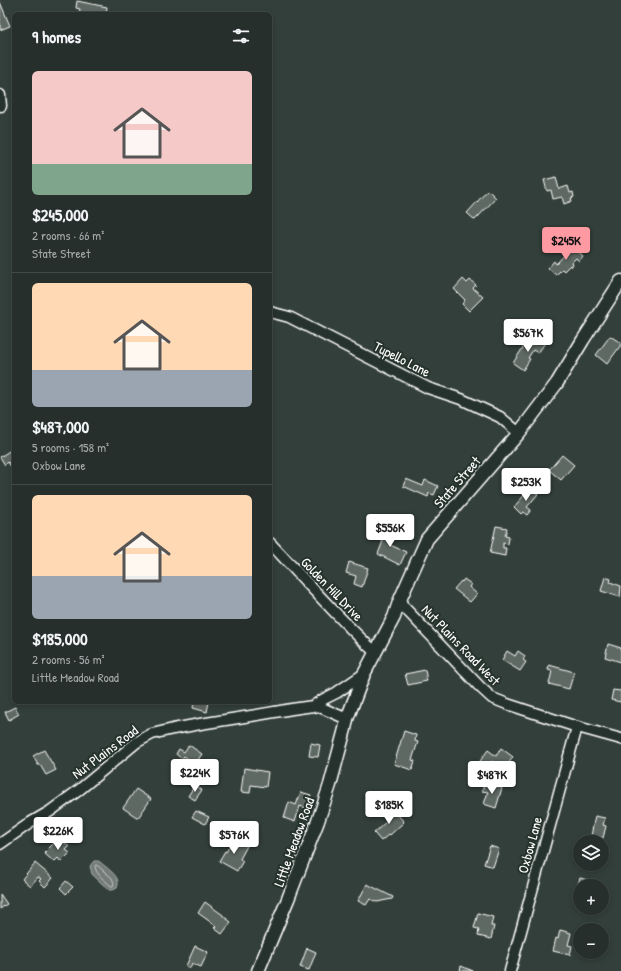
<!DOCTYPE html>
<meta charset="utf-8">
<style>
:root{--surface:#262f2c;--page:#2e3734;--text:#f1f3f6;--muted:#a4a9a9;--line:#424a48;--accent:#ff9aa2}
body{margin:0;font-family:"Patrick Hand",sans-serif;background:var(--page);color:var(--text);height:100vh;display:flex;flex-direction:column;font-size:15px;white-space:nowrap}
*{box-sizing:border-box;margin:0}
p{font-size:13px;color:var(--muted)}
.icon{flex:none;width:22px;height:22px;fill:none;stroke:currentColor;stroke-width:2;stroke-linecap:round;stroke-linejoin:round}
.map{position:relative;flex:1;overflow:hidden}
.drawer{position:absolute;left:12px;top:12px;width:260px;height:692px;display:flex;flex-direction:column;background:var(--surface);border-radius:6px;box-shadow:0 2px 6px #0003,0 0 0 1px var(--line)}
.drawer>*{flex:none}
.controls{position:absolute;left:573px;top:835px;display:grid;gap:8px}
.controls a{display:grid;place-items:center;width:36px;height:36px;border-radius:50%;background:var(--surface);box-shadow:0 2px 6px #0003,0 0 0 1px var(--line);font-size:20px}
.price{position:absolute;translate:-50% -34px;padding:0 9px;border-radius:4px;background:#fff;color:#222;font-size:13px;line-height:26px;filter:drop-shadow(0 1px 2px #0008)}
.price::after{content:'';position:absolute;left:50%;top:24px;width:12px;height:9px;margin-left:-6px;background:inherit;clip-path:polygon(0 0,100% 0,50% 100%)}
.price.current{background:var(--accent);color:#111}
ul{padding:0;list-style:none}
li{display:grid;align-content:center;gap:8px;height:212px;padding:0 20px}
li+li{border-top:1px solid var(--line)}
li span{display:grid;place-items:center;height:124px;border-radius:6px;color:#555}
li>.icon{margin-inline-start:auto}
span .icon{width:72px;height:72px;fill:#fffc;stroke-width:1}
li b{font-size:17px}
h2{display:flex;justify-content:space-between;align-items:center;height:48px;padding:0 20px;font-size:17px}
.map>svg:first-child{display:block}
.water{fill:#737b78;stroke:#abb0ae}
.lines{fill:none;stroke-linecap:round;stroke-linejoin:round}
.shore{stroke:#c7cac9;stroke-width:1}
.building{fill:#5f6964;stroke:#fff}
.minor-casing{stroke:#fff;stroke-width:13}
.tertiary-casing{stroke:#fff;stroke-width:15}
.minor{stroke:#26332d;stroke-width:10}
.tertiary{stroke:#26332d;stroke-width:12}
.labels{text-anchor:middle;stroke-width:4;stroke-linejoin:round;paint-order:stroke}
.street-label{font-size:14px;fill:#fff;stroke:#26332d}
</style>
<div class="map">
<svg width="621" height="971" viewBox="0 0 621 971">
<rect width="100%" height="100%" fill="#333f3a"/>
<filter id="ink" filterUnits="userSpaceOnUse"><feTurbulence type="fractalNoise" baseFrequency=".025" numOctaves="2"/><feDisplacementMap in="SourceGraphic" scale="8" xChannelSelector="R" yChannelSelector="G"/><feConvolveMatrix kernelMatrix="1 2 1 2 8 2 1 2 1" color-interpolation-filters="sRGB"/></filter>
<g filter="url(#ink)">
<path class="water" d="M94 861H98L100 862C108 869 122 877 117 888L113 890H109L95 877 92 874 90 866Z"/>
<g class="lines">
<path class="shore" d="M96 865 98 866 112 878 114 883 113 886H111C105 880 97 876 95 867Z"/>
</g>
<path class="building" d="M77 1 107 7 106 14H79L80 9 76 8Z
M0 2 10 26 0 30Z
M556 177 559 189 568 186 570 193 573 192 574 197 571 198 572 201 564 204 562 197 553 199 551 190 547 191 544 180Z
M488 190 496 198 475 220 467 213Z
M573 246 583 256 579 261 576 258 572 262 573 264 571 267 570 265 564 271 562 269 556 275 548 268 554 261 556 264Z
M463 279 467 283 470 280 476 285 473 288 483 297 469 311 462 304 465 300 454 289Z
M610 336 621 343V345L607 364 596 355Z
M530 337 538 343 540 340 545 343 538 353 533 350 528 358 530 359 523 370 513 363Z
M14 448V471L8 462 5 465 0 457Z
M562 455 574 465 561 480 549 470Z
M406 479 423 486 425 480 438 486 434 495 429 493 428 497 403 486Z
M530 488 538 494 527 507 531 510 527 515 523 512 521 514 514 507Z
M496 526 507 528 505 536 509 537 508 544 503 543V548H506L505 556 490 553Z
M379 529 394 537 390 545 406 552 400 565 378 554 383 541 375 537Z
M349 562 368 568 362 587 354 584 356 576 346 573Z
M605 577 611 579 610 582 621 586 620 597 601 591Z
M464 579 471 584 469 587 477 594 470 602 454 589 461 581 462 582Z
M608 644 621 648V662L605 657Z
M507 651 515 656 518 651 525 656 523 660 526 662 520 671 502 660Z
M549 665 574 672 569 689 549 684 552 671 548 670Z
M425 670 427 681 408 685 405 674Z
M613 690 621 691V702L611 700Z
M194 702H209L207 712 193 708Z
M15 707 19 714 9 720 5 712Z
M404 731 416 735 415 741 418 742 412 760 415 761 412 770 394 764Z
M311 743 320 745 318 757 309 756Z
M189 745 202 754 195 764 184 756 182 759 176 754 179 749 184 752Z
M501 748 513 757 504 770 492 761 488 767 480 761 488 750 496 756Z
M44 750 56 770 46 775 40 765H38L33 756Z
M244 768 268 772 266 787 251 785 250 793 241 792Z
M485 782 502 788 496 808 484 804 488 792 482 791Z
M195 785 202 790 195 800 188 796Z
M136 789 151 799 138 818 123 808Z
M301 792 311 795 306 808 300 806 295 822 284 818 289 802 296 805Z
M393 809 404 822 390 835 389 834 381 841 374 833 388 820 385 817Z
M196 811 209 817 205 824 192 817Z
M595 816 605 818 603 825 606 826 603 838 591 836Z
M60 837 69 847 66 850 70 853 61 862 58 858 54 862 44 853Z
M234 839 247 846 240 859 243 861 237 871 219 861 225 851 226 852Z
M490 846 499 849 493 867 484 864Z
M35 863 53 878 45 887 39 881 41 879 38 877 30 886 22 879Z
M580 878 591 881 589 886H580V896L575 895Z
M66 881 73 887 66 894 60 888Z
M367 884 393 897 392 899 377 902 370 899 366 905 358 901Z
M0 894 7 904 0 909Z
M205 902 223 915V916L231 922 222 934 214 928 216 926 198 913Z
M478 913 493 917 491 926H494L491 939 478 936 479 929 474 928Z
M560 930 571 933 568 945 572 946 570 955 553 951 556 938 558 939Z
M195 946 208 952 201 967 192 963 190 968 186 966Z
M307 948 316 952 309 970 300 967Z
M461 966 473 971H460Z"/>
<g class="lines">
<defs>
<path id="minor" d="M0 95 1 106
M270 312 289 317 428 388 461 399 500 417 519 433
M270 543C305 580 338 618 376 653
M399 602 480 687 492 698 507 704 574 726 621 739
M313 706 324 699 336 693 364 674
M0 844 30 823 49 812 79 790 137 742 152 734 173 729 200 724 257 715 292 709 313 706 322 708 347 719
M510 971 577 727"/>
<path id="tertiary" d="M258 971 288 899 318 821 330 785 345 729 347 719 364 674 394 617 399 602 427 539 519 433 557 383 583 340 621 281"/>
</defs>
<use href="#minor" class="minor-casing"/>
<use href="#tertiary" class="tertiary-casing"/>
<use href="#minor" class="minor"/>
<use href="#tertiary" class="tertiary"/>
</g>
</g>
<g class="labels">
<g class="street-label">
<text transform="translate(402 359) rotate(27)" y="5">Tupello Lane</text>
<text transform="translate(457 482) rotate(-49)" y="5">State Street</text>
<text transform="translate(332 589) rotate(46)" y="5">Golden Hill Drive</text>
<text transform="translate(461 645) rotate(46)" y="5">Nut Plains Road West</text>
<text transform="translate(105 752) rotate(-37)" y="5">Nut Plains Road</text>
<text transform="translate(294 842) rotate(-70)" y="5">Little Meadow Road</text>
<text transform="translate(530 845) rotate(-75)" y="5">Oxbow Lane</text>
</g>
</g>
</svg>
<div class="controls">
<a><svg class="icon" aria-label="layers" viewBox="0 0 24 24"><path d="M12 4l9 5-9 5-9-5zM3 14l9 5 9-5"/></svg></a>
<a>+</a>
<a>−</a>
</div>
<b class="price current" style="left:566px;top:261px">$245K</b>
<b class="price" style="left:528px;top:353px">$567K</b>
<b class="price" style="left:526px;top:502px">$253K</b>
<b class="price" style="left:390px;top:548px">$556K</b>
<b class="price" style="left:195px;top:793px">$224K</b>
<b class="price" style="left:492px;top:795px">$487K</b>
<b class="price" style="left:389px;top:825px">$185K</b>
<b class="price" style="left:58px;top:851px">$226K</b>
<b class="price" style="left:234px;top:855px">$576K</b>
<section class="drawer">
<h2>9 homes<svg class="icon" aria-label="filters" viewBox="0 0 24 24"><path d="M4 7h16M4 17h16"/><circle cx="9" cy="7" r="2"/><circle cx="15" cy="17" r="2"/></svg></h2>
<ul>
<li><span style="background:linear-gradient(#f6c9c9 75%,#7fa58c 0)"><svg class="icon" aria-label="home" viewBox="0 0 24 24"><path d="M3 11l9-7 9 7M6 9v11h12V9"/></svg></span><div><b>$245,000</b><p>2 rooms · 66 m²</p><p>State Street</p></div></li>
<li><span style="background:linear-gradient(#ffd9b3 70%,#9aa5b1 0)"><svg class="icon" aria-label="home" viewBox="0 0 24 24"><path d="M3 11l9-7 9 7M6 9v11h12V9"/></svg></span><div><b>$487,000</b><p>5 rooms · 158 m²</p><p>Oxbow Lane</p></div></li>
<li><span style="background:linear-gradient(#ffd9b3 65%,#9aa5b1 0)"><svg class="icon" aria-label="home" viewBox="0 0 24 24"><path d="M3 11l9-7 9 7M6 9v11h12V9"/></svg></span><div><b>$185,000</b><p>2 rooms · 56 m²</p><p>Little Meadow Road</p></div></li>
</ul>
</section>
</div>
